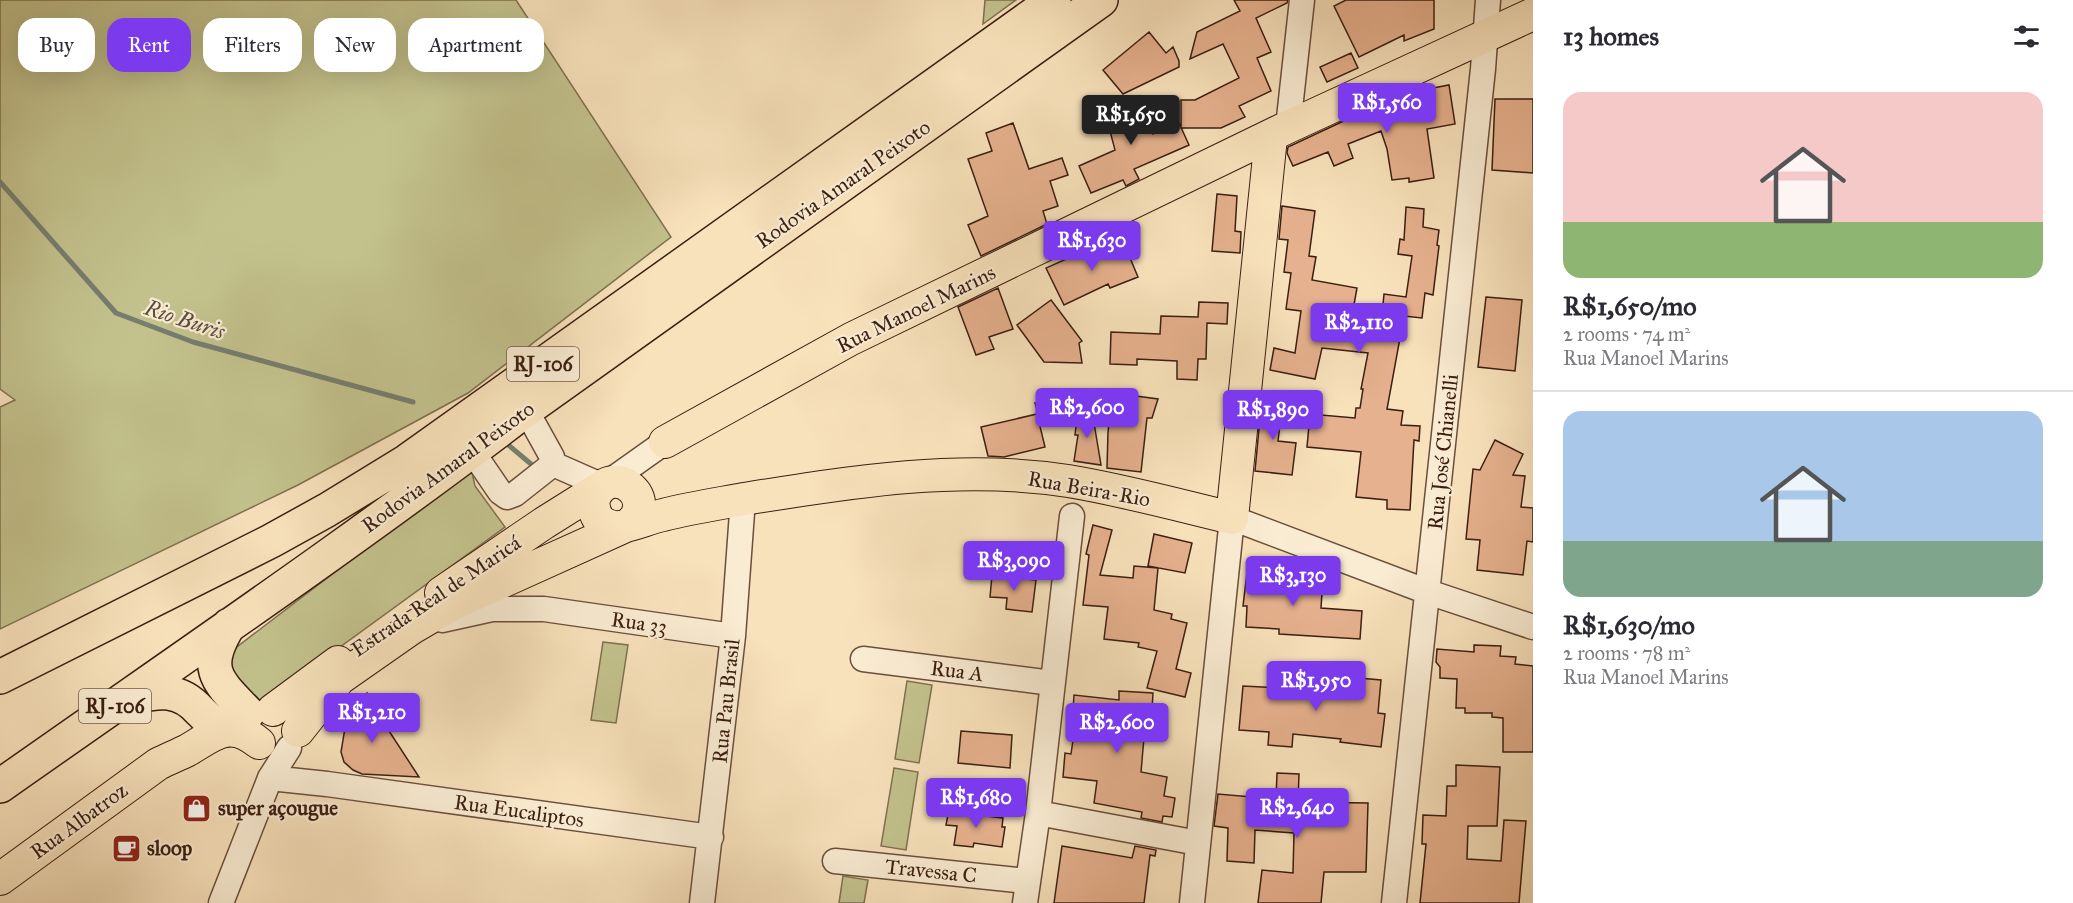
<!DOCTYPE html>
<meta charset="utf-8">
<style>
:root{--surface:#fff;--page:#f7f7f7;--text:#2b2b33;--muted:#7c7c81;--line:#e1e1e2;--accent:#7c3aed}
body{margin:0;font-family:"IM FELL Great Primer",serif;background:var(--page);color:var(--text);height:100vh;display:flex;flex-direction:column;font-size:22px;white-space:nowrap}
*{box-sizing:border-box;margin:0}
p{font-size:20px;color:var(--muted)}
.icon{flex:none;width:33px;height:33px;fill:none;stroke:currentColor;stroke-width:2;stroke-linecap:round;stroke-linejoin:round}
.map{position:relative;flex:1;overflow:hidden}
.details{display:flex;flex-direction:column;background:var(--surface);width:540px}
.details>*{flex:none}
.hud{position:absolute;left:18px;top:18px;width:570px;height:54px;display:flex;gap:12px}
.price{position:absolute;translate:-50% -51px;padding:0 14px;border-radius:6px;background:var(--accent);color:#fff;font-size:20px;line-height:39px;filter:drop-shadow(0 2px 3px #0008)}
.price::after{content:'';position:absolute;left:50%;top:36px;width:18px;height:14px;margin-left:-9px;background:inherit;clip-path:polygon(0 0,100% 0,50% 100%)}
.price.selected{background:#222;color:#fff}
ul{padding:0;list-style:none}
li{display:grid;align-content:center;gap:12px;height:318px;padding:0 30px}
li+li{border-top:2px solid var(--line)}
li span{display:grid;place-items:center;height:186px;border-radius:18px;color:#555}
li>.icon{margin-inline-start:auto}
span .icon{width:108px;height:108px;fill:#fffc;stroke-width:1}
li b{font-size:26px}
h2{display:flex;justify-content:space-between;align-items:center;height:72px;padding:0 30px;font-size:26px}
.chip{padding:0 21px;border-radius:18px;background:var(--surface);box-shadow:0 6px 24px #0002;font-size:21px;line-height:54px}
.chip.selected{background:var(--accent);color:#fff}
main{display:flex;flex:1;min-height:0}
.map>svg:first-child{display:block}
.green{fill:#c3c28d;stroke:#7f704f;stroke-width:1.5}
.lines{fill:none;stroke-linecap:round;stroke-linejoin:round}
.stream{stroke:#767e70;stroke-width:5}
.building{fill:#e6b18e;stroke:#3b1e11;stroke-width:1.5}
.minor-casing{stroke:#6a4f3c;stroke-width:27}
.major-casing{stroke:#3b1e11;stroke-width:34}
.highway-casing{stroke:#3b1e11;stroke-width:36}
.minor{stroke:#faecd3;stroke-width:24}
.major{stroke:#f8e2bc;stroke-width:32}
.highway{stroke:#f8e2bc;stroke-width:33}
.labels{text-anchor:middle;stroke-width:4.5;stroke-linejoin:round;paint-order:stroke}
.shield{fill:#faecd3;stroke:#745c4b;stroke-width:1.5}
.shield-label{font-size:20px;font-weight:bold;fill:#3b1e11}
.street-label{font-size:21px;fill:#3b1e11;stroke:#faecd3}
.poi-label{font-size:21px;font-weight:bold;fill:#3b1e11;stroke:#faecd3;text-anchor:start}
.water-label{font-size:22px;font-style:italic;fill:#584e40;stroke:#faecd3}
</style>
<main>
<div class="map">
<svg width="1533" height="903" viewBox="0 0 1533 903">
<rect width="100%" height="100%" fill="#f8e2bc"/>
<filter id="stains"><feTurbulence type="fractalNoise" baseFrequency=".00333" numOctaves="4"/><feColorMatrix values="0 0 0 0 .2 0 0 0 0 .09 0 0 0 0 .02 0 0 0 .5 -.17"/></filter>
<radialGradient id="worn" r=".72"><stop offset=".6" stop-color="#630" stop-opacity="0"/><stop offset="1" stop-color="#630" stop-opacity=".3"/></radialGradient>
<path class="green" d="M0 0H516L671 237 468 393 298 485 0 629V407L15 400 0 389Z
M985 0H1016L983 24Z
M471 468 475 486 505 527 278 692 255 702 229 680 225 656Z
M603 642 628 645 616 723 591 720Z
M907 681 932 685 919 763 895 759Z
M894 768 918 772 906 850 881 846Z
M843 876 868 880 864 903H839Z"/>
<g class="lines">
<path class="stream" d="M0 182 116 313 193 342 413 402
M506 443 531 464"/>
</g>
<path class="building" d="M1234 0H1288L1287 3 1256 18 1271 52 1257 58 1271 91 1239 106 1245 117 1221 128H1181V100H1195L1239 78 1223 44 1190 59 1197 32 1240 11Z
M1346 0H1434V29L1404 41V35L1359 57 1334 6Z
M1149 32 1166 53 1173 47 1179 61V67L1123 94 1103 70Z
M1351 53 1358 68 1327 82 1320 67Z
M1449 85 1455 124 1427 129 1434 178 1409 182V178L1392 180 1387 149 1381 131 1348 144 1353 158 1334 166 1328 152 1293 166 1287 153 1288 147 1380 104 1417 93V91Z
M1495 99H1533V173L1492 170Z
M1144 100 1153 134 1179 123 1189 145 1134 169 1139 179 1126 186 1123 180 1091 193 1079 166 1115 150 1105 112 1112 109 1110 101Z
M1013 123 1029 169 1062 158 1068 175 1050 181 1058 206 1043 211 1047 224 981 256 968 225 988 216 968 159 992 151 986 133Z
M1217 194 1237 196 1235 231 1241 232 1240 253 1212 251Z
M1282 206 1315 211 1309 256 1316 257 1312 280 1357 288 1351 321 1381 325 1384 294 1406 297 1412 256 1398 254 1400 239 1404 240 1406 207 1424 209 1423 227 1439 230 1437 245 1439 246 1433 295 1425 293 1422 318 1404 316 1387 409 1403 411 1401 425 1420 426 1419 441 1414 440 1410 510 1387 509V500L1356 497 1361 452 1307 447 1310 414 1355 418 1356 408H1360L1363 389H1361L1368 353 1322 348 1315 379 1270 370 1274 348 1295 353 1301 311 1286 309 1291 273 1284 272 1288 240 1279 239Z
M1123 241 1138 277 1110 288 1108 284 1064 305 1046 268 1082 252 1084 257Z
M998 288 1013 329 989 337 994 349 976 355 958 307Z
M1486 297 1522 300 1515 371 1478 367Z
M1051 300 1082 341 1079 343 1082 363 1044 362 1017 325Z
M1199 302 1228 303 1227 324 1207 323 1206 359H1198L1197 380 1177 379V361L1137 359V365L1110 364 1111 332 1160 334 1161 316 1198 317Z
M1113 393 1158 399 1152 418H1147L1141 472 1107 468 1108 432Z
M1262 397 1283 399 1278 441 1296 443 1292 475 1255 471Z
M1035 403 1077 409 1040 421Z
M1078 409 1092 411 1101 465 1074 461 1078 435H1075Z
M1037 414 1045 447 1004 457 988 456 981 427Z
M1495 440 1523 454 1513 475 1525 476 1521 507 1533 508V542L1527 541 1523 575 1477 570 1480 540 1466 539 1473 469 1480 470Z
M1093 525 1112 530 1100 575 1133 578 1134 566 1158 568 1154 610 1172 614 1171 619 1187 623 1176 669 1191 673 1185 697 1147 688 1157 651 1138 647 1139 643 1104 639 1108 607 1083 605 1089 555 1086 554Z
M1154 534 1192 543 1185 573 1148 566Z
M1248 564 1290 568 1288 590 1322 593 1321 608 1362 611 1360 639 1279 634V629L1246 627 1247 606H1243Z
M992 575 1036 580 1032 612 1006 609 1007 598 990 597Z
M1474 645 1501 646 1500 656 1516 657 1515 664 1533 666V752H1503V718L1492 717V713H1465V708H1456L1457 679 1440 678V667L1436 662 1437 649 1474 652Z
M1324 675 1381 680 1378 713 1385 714 1381 747 1340 742 1341 739 1293 734 1292 747 1268 745 1269 732 1239 730 1243 686 1322 690Z
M1119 691 1153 693 1151 726H1145L1141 772 1167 777 1164 796 1175 798 1172 817 1163 816 1162 822 1141 818 1142 812 1094 803 1097 781 1063 777 1065 753 1071 754 1075 726 1072 725 1074 695 1119 700Z
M367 693 391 734 419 777 362 774 353 770 344 762 341 752 346 722 355 704Z
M961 731 1012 735 1010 768 958 763Z
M1456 765 1500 767 1497 826H1468L1467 859 1501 861 1504 820 1526 821 1519 903H1420L1426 844H1422L1423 815 1446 816 1447 786H1456Z
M1277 773 1299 774 1298 802 1368 803 1366 872H1324L1321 903H1258L1262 870 1293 873 1294 833 1255 830 1254 863 1227 861 1228 828 1214 826 1218 794 1276 799Z
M949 809 969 811V814L1003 818 1002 827H1005L1002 847 974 843 973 847 954 845 957 826 946 825Z
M1062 846 1132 858 1135 846 1156 850 1155 856 1150 855 1144 903H1054Z"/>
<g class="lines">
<defs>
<path id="minor" d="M1288 127 1302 0
M472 451 500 492 507 497 515 494 553 464 552 457 526 410
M553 464 603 486 665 442
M442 620 492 609H544L733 636
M863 659 1052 683
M270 778 327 784 711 837
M1038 813 1198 843
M835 861 1027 881
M221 903 270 778 289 748
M702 903 733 636 743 499
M1025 903 1038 813 1072 516
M1192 903 1232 518 1428 592 1533 627
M1394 903 1483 69 1488 0"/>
<path id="major" d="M665 442 851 339 1288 127 1533 14
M441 593 544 523 603 486
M273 710 338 662
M298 731 339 679 412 628 453 604 628 525C660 500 615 462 596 494 591 503 594 512 599 520 605 525 612 528 620 527 634 525 649 518 663 515 690 508 717 504 744 499 850 482 960 464 1068 481 1123 490 1178 505 1232 518L1271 137
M0 879 158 764C168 759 178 755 188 750 215 734 230 719 259 743"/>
<path id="highway" d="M229 625C202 669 216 680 248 713
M0 677 271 541 327 510 407 461 1054 0
M127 698C157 692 178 686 200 711 209 720 214 726 226 730
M0 786C176 662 355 541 526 410L1101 0"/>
</defs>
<use href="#minor" class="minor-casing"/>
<use href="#major" class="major-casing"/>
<use href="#highway" class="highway-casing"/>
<use href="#minor" class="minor"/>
<use href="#major" class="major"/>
<use href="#highway" class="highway"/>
</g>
<defs>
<symbol id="shop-square" viewBox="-11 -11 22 22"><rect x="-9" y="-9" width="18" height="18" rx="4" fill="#8f2418" stroke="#faecd3"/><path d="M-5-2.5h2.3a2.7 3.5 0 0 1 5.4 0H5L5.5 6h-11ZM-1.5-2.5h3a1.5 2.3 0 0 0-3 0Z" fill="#fff"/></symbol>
<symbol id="cafe-square" viewBox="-11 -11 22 22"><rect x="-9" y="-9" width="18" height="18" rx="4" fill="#8f2418" stroke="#faecd3"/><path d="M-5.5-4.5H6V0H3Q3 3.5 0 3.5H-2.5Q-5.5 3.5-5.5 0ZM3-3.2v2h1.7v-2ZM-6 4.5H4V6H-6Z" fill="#fff"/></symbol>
</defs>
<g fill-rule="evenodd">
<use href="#shop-square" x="180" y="792" width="33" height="33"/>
<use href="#cafe-square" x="110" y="832" width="33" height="33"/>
</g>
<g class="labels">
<g class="shield">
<rect x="507" y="347" width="72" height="34" rx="4.5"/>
<rect x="79" y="689" width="72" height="34" rx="4.5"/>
</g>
<g class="shield-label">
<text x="543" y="371">RJ-106</text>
<text x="115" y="713">RJ-106</text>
</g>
<g class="street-label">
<text transform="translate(843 184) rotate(-35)" y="7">Rodovia Amaral Peixoto</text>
<text transform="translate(916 309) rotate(-26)" y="7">Rua Manoel Marins</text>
<text transform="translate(1443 452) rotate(-84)" y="7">Rua José Chianelli</text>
<text transform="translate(448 467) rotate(-36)" y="7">Rodovia Amaral Peixoto</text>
<text transform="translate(1089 489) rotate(10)" y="7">Rua Beira-Rio</text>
<text transform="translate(436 596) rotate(-34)" y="7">Estrada Real de Maricá</text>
<text transform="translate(639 623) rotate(8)" y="7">Rua 33</text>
<text transform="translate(957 671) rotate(7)" y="7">Rua A</text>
<text transform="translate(726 701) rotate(-84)" y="7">Rua Pau Brasil</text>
<text transform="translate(519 811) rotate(8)" y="7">Rua Eucaliptos</text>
<text transform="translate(79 821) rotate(-36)" y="7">Rua Albatroz</text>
<text transform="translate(931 871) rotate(6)" y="7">Travessa C</text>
</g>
<g class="poi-label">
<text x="218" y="815">super açougue</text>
<text x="147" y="855">sloop</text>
</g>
<g class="water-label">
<text transform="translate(185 319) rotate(18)" y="8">Rio Buris</text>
</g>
</g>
<rect width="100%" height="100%" filter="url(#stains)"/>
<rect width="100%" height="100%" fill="url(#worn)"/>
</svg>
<b class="price" style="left:1387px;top:134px">R$1,560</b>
<b class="price selected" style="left:1131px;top:146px">R$1,650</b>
<b class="price" style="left:1092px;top:272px">R$1,630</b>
<b class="price" style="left:1359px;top:354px">R$2,110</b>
<b class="price" style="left:1087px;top:439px">R$2,600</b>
<b class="price" style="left:1273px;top:441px">R$1,890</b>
<b class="price" style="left:1014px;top:592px">R$3,090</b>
<b class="price" style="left:1293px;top:607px">R$3,130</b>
<b class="price" style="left:1316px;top:712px">R$1,950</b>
<b class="price" style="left:372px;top:744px">R$1,210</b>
<b class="price" style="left:1117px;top:754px">R$2,600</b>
<b class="price" style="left:976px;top:829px">R$1,680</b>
<b class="price" style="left:1297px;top:839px">R$2,640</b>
<div class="hud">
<a class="chip">Buy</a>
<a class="chip selected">Rent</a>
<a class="chip">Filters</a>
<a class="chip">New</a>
<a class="chip">Apartment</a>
</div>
</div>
<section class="details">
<h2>13 homes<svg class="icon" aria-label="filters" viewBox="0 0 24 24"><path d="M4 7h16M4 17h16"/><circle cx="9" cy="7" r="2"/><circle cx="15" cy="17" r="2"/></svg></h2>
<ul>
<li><span style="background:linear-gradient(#f6c9c9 70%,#8fb573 0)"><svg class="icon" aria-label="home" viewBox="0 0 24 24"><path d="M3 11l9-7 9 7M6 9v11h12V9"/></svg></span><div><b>R$1,650/mo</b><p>2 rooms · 74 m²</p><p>Rua Manoel Marins</p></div></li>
<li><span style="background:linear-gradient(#a9c7e8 70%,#7fa58c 0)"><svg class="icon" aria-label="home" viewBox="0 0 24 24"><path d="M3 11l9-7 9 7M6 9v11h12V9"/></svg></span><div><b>R$1,630/mo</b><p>2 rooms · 78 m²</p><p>Rua Manoel Marins</p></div></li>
</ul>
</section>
</main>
